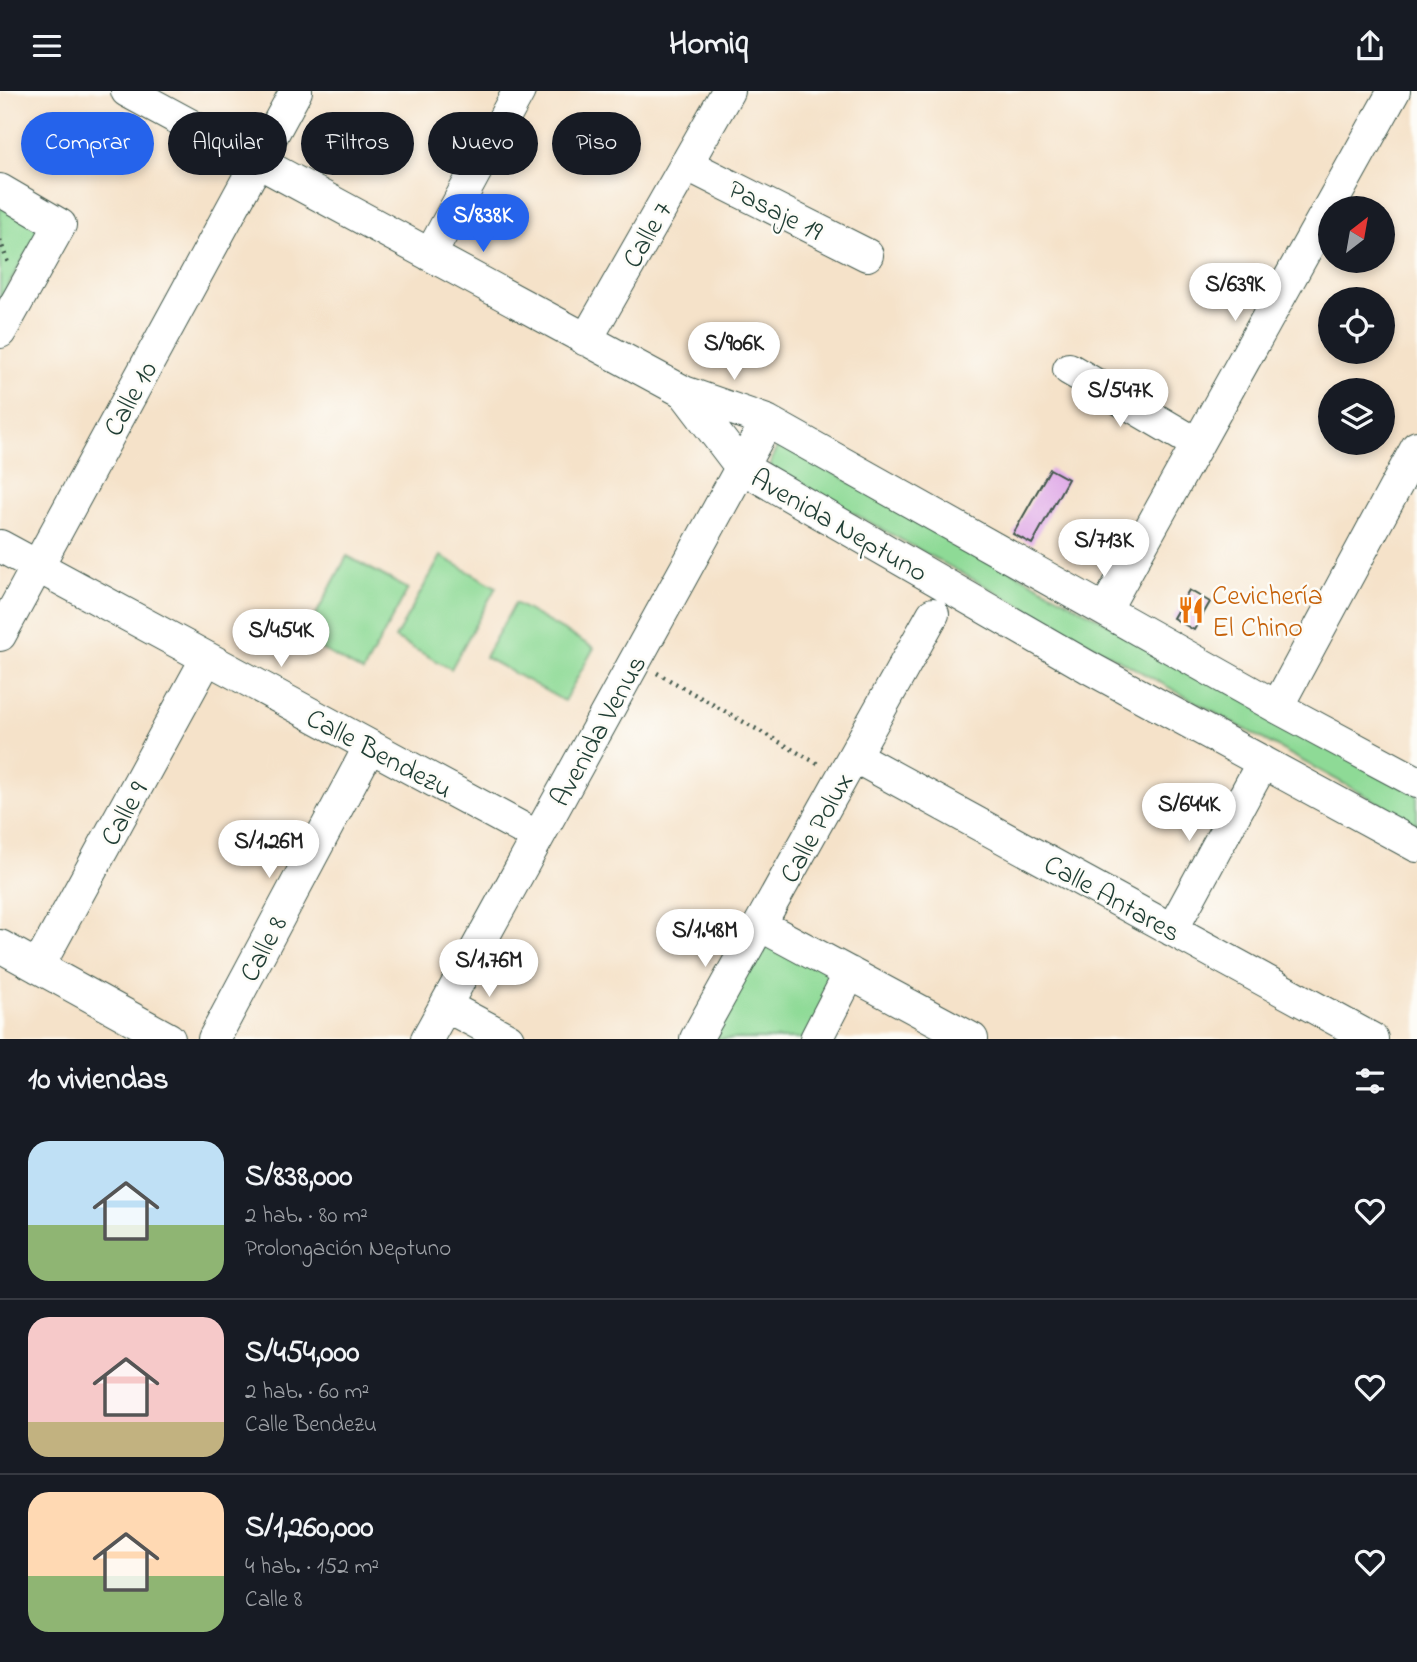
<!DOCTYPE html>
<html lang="es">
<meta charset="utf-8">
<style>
:root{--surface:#171b24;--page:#20242c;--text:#f1f3f6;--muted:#9ea1a6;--line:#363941;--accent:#2563eb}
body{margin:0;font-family:"Indie Flower",sans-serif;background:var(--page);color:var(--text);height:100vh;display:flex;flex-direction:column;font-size:26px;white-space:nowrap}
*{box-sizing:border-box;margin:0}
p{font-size:23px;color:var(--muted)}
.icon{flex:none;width:38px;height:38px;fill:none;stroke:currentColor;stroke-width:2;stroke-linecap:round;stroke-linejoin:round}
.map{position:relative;height:948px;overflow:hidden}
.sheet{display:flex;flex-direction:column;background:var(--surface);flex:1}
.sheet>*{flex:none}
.guide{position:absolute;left:21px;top:21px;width:700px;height:63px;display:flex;gap:14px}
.needle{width:46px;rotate:31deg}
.buttons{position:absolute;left:1318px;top:105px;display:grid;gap:14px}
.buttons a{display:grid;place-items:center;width:77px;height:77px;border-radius:50%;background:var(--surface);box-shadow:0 4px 10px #0003;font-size:35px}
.price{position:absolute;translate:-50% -60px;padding:0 16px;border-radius:24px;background:#fff;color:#222;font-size:23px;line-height:46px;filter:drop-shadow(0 2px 4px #0008)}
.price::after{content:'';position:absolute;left:50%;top:42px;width:21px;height:16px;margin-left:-10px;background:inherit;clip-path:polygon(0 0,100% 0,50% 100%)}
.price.current{background:var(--accent);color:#fff}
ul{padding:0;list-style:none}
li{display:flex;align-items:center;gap:21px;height:175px;padding:0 28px}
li+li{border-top:2px solid var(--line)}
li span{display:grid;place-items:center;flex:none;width:196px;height:140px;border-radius:21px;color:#555}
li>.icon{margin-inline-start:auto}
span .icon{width:84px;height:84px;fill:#fffc;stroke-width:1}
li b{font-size:30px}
h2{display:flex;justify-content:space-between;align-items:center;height:84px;padding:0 28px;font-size:30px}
.pill{padding:0 24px;border-radius:32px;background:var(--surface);box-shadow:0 4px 10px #0003;font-size:24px;line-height:63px}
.pill.current{background:var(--accent);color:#fff}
header{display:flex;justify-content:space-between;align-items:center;height:91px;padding:0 28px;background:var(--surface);font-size:32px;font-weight:800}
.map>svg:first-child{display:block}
.green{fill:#8eda96;stroke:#568c65;stroke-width:2}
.building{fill:#dfa9e7}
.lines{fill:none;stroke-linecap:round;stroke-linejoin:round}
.minor-casing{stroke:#3f564a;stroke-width:34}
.path{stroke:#3f564a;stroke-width:4.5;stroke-dasharray:2 5;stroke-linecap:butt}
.minor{stroke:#fff;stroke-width:32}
.labels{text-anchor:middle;stroke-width:5;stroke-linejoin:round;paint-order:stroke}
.street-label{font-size:28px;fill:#1f3d34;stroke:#fdfcf7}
.food-label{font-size:28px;fill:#c56008;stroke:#fdfcf7;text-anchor:start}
</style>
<header><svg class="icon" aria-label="menu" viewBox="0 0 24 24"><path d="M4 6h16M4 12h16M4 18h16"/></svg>Homiq<svg class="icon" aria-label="share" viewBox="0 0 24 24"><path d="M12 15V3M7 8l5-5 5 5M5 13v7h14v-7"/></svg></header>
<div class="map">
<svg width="1417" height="948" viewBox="0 0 1417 948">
<rect width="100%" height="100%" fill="#fdfcf7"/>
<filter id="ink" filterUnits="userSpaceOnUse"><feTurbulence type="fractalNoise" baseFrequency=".0143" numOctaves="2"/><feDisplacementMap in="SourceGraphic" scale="14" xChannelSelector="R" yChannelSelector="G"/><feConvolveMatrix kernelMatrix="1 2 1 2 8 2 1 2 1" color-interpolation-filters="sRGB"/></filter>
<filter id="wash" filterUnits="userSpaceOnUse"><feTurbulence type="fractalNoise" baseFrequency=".00686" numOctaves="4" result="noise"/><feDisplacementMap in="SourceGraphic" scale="28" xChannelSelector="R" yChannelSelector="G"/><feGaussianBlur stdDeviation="1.57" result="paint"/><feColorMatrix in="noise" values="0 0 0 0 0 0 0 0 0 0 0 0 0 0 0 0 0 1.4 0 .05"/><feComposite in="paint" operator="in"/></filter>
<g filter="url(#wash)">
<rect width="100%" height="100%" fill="#f5e2c9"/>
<path class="green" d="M0 106 40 139 0 209Z
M784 354 1417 703V733L771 377V369L777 356Z
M347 465 408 498 363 581 303 548Z
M441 465 496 496 451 578 395 547Z
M515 512 594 557 564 610 485 566Z
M763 841 842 885 808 948H704Z"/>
<g id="blocks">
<path class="building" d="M1050 378 1068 388 1032 453 1013 443Z
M1189 499 1210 511 1194 539 1173 527Z"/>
</g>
</g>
<g filter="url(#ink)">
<use href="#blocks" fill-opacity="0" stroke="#3f564a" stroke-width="2"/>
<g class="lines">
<defs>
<path id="minor" d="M127 0 684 301 767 330 1277 616 1417 691
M686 73 867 164
M0 99 60 134 0 241
M430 164 519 0
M586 249 728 0
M1069 278 1197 353
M684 301 741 376 1088 576 1417 755
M0 455 538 746
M1105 519 1394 0
M0 544 296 0
M1277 616 1417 356
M854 665 1372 948
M760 834 972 948
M1172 839 1263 671
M0 855 169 948
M38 876 207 567
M446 915 508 948
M214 948 370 655
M427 948 767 330
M696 948 933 523
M816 948 850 882"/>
</defs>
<use href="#minor" class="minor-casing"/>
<path class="path" d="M0 149 8 172
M657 582 820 674"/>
<use href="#minor" class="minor"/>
</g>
</g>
<defs>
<symbol id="restaurant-bare" viewBox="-9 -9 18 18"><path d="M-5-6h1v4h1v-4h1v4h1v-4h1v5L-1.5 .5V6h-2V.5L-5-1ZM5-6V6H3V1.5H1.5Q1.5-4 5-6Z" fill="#e8710a" stroke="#fdfcf7" stroke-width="2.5" paint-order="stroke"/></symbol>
</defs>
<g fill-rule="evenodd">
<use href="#restaurant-bare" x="1172" y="500" width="38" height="38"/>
</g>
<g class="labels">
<g class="street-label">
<text transform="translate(776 118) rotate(27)" y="10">Pasaje 19</text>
<text transform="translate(646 143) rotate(-60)" y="10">Calle 7</text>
<text transform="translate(129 307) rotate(-61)" y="10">Calle 10</text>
<text transform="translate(840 433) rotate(30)" y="10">Avenida Neptuno</text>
<text transform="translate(597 639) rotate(-61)" y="10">Avenida Venus</text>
<text transform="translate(380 661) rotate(28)" y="10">Calle Bendezu</text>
<text transform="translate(123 722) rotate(-61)" y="10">Calle 9</text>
<text transform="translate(815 736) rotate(-61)" y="10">Calle Polux</text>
<text transform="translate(1113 806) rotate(29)" y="10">Calle Antares</text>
<text transform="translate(262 857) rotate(-62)" y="10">Calle 8</text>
</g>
<g class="food-label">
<text x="1212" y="513">Cevichería<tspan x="1212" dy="32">El Chino</tspan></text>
</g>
</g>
</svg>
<div class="buttons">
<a><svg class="needle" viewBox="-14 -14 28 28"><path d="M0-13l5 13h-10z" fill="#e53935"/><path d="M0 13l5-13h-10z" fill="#9ea1a6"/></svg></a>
<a><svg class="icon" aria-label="locate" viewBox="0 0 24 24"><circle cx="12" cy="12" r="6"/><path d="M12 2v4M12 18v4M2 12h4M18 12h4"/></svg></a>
<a><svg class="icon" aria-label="layers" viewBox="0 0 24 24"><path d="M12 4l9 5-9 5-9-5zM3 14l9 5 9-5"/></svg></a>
</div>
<b class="price current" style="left:483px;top:163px">S/838K</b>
<b class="price" style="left:1235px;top:232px">S/639K</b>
<b class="price" style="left:734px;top:291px">S/906K</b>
<b class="price" style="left:1120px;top:338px">S/547K</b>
<b class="price" style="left:1104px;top:488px">S/713K</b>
<b class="price" style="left:281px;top:578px">S/454K</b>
<b class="price" style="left:1189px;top:752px">S/644K</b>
<b class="price" style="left:269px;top:789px">S/1.26M</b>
<b class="price" style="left:705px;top:878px">S/1.48M</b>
<b class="price" style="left:489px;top:908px">S/1.76M</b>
<div class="guide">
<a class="pill current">Comprar</a>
<a class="pill">Alquilar</a>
<a class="pill">Filtros</a>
<a class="pill">Nuevo</a>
<a class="pill">Piso</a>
</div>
</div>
<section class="sheet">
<h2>10 viviendas<svg class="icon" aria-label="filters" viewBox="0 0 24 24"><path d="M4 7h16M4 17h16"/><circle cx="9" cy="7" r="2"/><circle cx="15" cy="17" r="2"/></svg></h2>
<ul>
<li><span style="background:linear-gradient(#bfe0f5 60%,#8fb573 0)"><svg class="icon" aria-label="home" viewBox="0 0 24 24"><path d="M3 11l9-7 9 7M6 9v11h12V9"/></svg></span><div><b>S/838,000</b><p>2 hab. · 80 m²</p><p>Prolongación Neptuno</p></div><svg class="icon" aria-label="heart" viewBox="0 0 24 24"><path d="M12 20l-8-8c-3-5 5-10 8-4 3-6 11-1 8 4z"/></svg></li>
<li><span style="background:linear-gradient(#f6c9c9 75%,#c2b280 0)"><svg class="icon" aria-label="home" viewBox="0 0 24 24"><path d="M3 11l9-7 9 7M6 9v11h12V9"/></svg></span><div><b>S/454,000</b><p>2 hab. · 60 m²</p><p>Calle Bendezu</p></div><svg class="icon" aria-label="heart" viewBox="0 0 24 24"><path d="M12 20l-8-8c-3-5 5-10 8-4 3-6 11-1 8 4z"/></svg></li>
<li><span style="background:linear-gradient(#ffd9b3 60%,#8fb573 0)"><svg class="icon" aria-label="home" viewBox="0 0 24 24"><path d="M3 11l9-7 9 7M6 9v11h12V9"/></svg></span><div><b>S/1,260,000</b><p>4 hab. · 152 m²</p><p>Calle 8</p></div><svg class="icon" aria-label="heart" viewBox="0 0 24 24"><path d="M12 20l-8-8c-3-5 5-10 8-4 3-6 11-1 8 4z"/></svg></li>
</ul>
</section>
